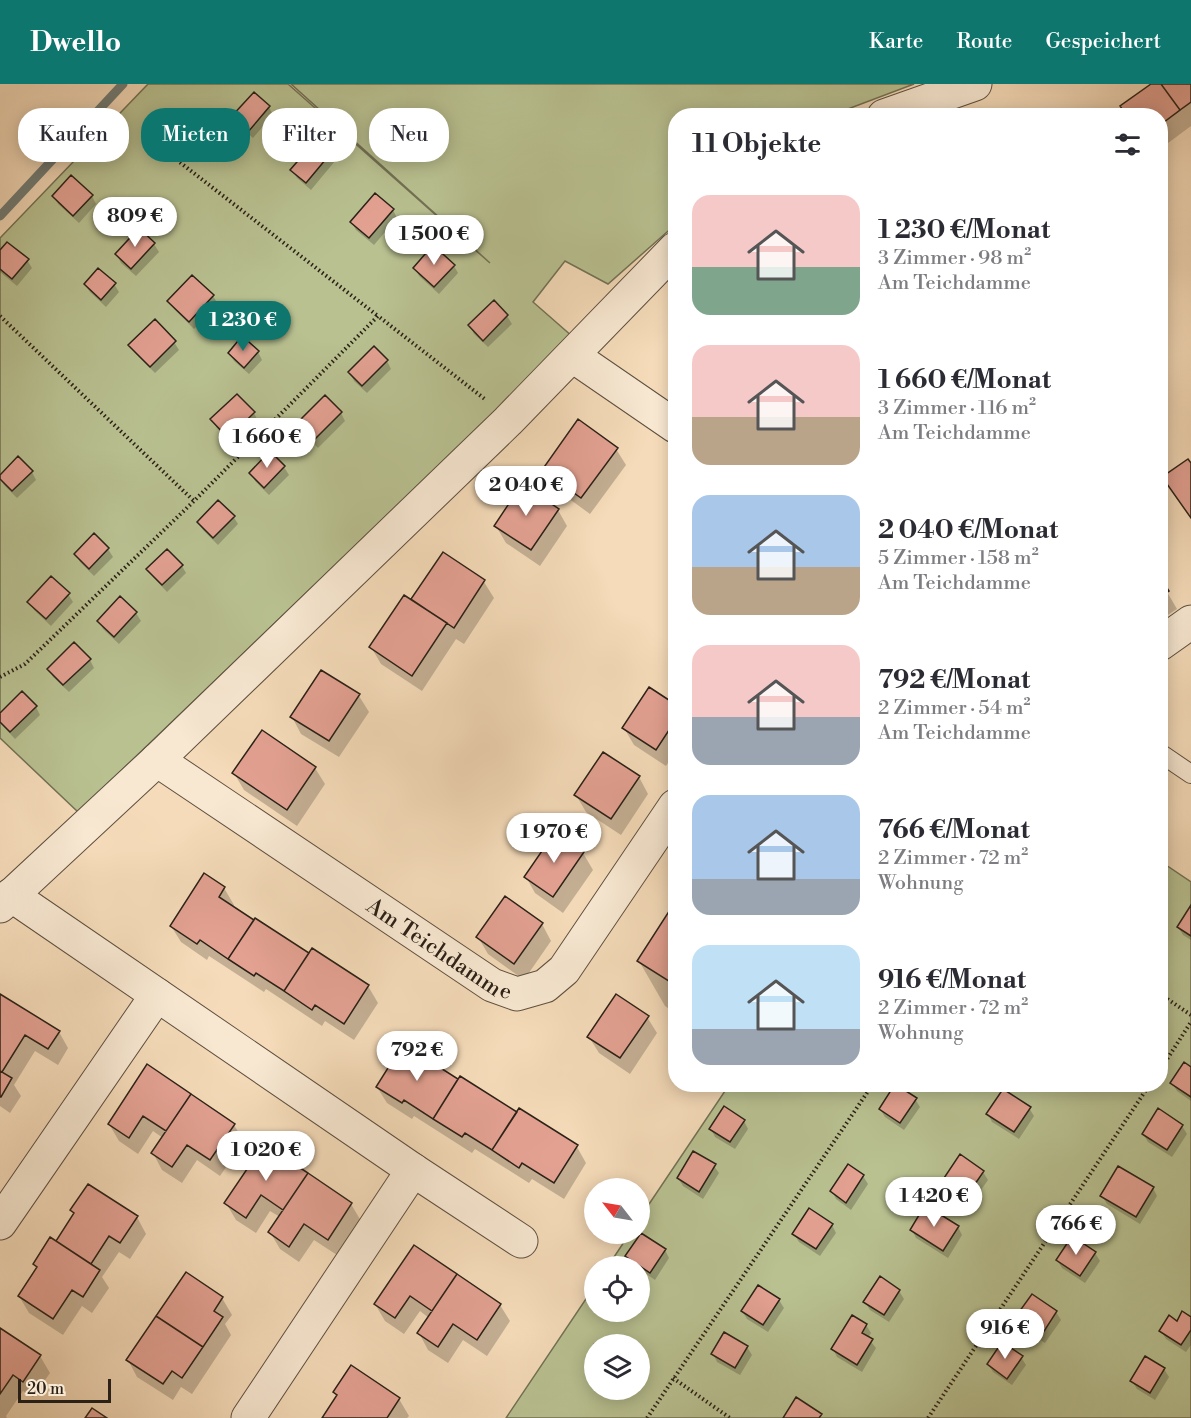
<!DOCTYPE html>
<html lang="de">
<meta charset="utf-8">
<style>
:root{--surface:#fff;--page:#f2f2f3;--text:#2b2b33;--muted:#7c7c81;--accent:#0f766e}
body{margin:0;font-family:"Libre Bodoni",serif;background:var(--page);color:var(--text);height:100vh;display:flex;flex-direction:column;font-size:22px;white-space:nowrap}
*{box-sizing:border-box;margin:0}
p{font-size:20px;color:var(--muted)}
.icon{flex:none;width:33px;height:33px;fill:none;stroke:currentColor;stroke-width:2;stroke-linecap:round;stroke-linejoin:round}
.map{position:relative;flex:1;overflow:hidden}
.side{position:absolute;left:668px;top:24px;width:500px;height:984px;display:flex;flex-direction:column;background:var(--surface);border-radius:24px;box-shadow:0 3px 15px #0003}
.side>*{flex:none}
.banner{position:absolute;left:18px;top:24px;width:560px;height:54px;display:flex;gap:12px}
.needle{width:39px;rotate:301deg}
.fabs{position:absolute;left:584px;top:1094px;display:grid;gap:12px}
.fabs a{display:grid;place-items:center;width:66px;height:66px;border-radius:50%;background:var(--surface);box-shadow:0 3px 15px #0003;font-size:30px}
.scale{position:absolute;left:18px;bottom:15px;width:93px;box-sizing:border-box;padding-left:6px;border:3px solid #2b2117;border-top:0;font-size:16px;line-height:21px;white-space:nowrap;color:#2b2117;-webkit-text-stroke:4px #f8e8d2;paint-order:stroke}
.price{position:absolute;translate:-50% -51px;padding:0 14px;border-radius:21px;background:#fff;color:#222;font-size:20px;line-height:39px;filter:drop-shadow(0 2px 3px #0008)}
.price::after{content:'';position:absolute;left:50%;top:36px;width:18px;height:14px;margin-left:-9px;background:inherit;clip-path:polygon(0 0,100% 0,50% 100%)}
.price.on{background:var(--accent);color:#fff}
ul{padding:0;list-style:none}
li{display:flex;align-items:center;gap:18px;height:150px;padding:0 24px}
li span{display:grid;place-items:center;flex:none;width:168px;height:120px;border-radius:18px;color:#555}
li>.icon{margin-inline-start:auto}
span .icon{width:72px;height:72px;fill:#fffc;stroke-width:1}
li b{font-size:26px}
h2{display:flex;justify-content:space-between;align-items:center;height:72px;padding:0 24px;font-size:26px}
.pill{padding:0 21px;border-radius:24px;background:var(--surface);box-shadow:0 3px 15px #0003;font-size:21px;line-height:54px}
.pill.on{background:var(--accent);color:#fff}
header{display:flex;align-items:center;gap:36px;box-sizing:border-box;height:84px;padding:0 30px;background:var(--accent);color:#fff}
header strong{font-size:28px}
nav{display:flex;gap:33px;margin-inline-start:auto;font-size:21px}
.map>svg:first-child{display:block}
.green{fill:#b9c191;stroke:#727154;stroke-width:1.5;fill-rule:evenodd}
.shadow{fill:#0003}
.lines{fill:none;stroke-linecap:round;stroke-linejoin:round}
.stream{stroke:#707c77;stroke-width:9}
.building{fill:#e3a192;stroke:#2b2117;stroke-width:1.5}
.service-casing{stroke:#5e5040;stroke-width:20}
.minor-casing{stroke:#5e5040;stroke-width:35}
.path{stroke:#2b2117;stroke-width:4;stroke-dasharray:1.5 3;stroke-linecap:butt}
.service{stroke:#f8e8d2;stroke-width:18}
.minor{stroke:#f8e8d2;stroke-width:33}
.labels{text-anchor:middle;stroke-width:5;stroke-linejoin:round;paint-order:stroke}
.street-label{font-size:22px;fill:#2b2117;stroke:#f8e8d2}
</style>
<header>
<strong>Dwello</strong>
<nav><a>Karte</a><a>Route</a><a>Gespeichert</a></nav>
</header>
<div class="map">
<svg width="1191" height="1334" viewBox="0 0 1191 1334">
<rect width="100%" height="100%" fill="#f5dbb9"/>
<filter id="stains"><feTurbulence type="fractalNoise" baseFrequency=".00333" numOctaves="4"/><feColorMatrix values="0 0 0 0 .2 0 0 0 0 .09 0 0 0 0 .02 0 0 0 .5 -.17"/></filter>
<radialGradient id="worn" r=".72"><stop offset=".6" stop-color="#630" stop-opacity="0"/><stop offset="1" stop-color="#630" stop-opacity=".3"/></radialGradient>
<path class="green" d="M148 0H288L490 179 291 0H914L832 31 675 32V141L608 200 565 177 533 218 573 253 78 728 0 654V154Z
M1160 777 1191 798V1334H506L594 1203V1227H639V1182H608L630 1149H639V1135L729 1001 1160 1000ZM594 1260H639V1305H594Z"/>
<path class="shadow" d="M1154 0H1191V42L1160 65V32Z
M269 23 273 31 253 54 238 41 233 34Z
M330 70 335 77 311 106 297 94 292 86Z
M54 112H92L96 120 79 139 58 120Z
M393 126 397 134 374 161 356 146 352 139Z
M139 146 154 160 159 168 136 192 121 179 117 171Z
M0 169 27 176 32 184 17 202 0 188Z
M454 182 458 189 439 210 419 192 415 184Z
M192 193 213 212 218 220 194 245 174 225 169 217Z
M114 200 119 208 106 223 90 208 85 201Z
M494 218 507 232 512 240 488 263 474 250 470 242Z
M174 258 179 266 155 289 135 269 130 261Z
M258 268 262 276 249 290 234 277 229 269Z
M387 277 391 285 367 309 354 297 350 289Z
M254 329 258 337 234 361 217 344 212 336Z
M341 329 345 337 318 364 302 348 297 340Z
M616 365 626 381 590 430 553 403 543 386Z
M270 369 284 383 289 391 269 411 255 397 251 389Z
M32 388 36 396 17 414 4 401 0 394Z
M558 426 567 442 540 482 506 459 496 442Z
M233 432 238 440 218 461 203 446 198 438Z
M108 465 113 473 94 492 80 478 76 470Z
M443 470 484 498 494 514 464 560 456 555 422 607 381 580 371 563 411 518Z
M182 482 186 489 167 508 153 493 148 485Z
M1160 496 1177 525 1160 536Z
M68 510 73 518 51 542 34 526 29 519Z
M120 514 136 529 141 537 119 560 103 545 99 537Z
M90 576 94 584 69 608 53 593 49 585Z
M322 588 359 612 369 628 339 673 301 650 292 633Z
M675 622V668L666 682 634 661 624 644Z
M36 623 40 631 15 655 0 639V631Z
M315 684 325 700 297 742 244 706 234 689Z
M639 693 648 710 621 751 586 728 576 711Z
M556 750 583 769 593 786 563 829 535 809 526 793Z
M224 804 234 821 232 824 309 871 368 902 378 919 354 956 325 937 322 942 266 905 264 908 209 872 207 876 181 858 171 842Z
M675 821V929L665 922 639 877Z
M1191 824V856L1183 851 1178 843Z
M542 840 551 857 524 896 488 870 478 853Z
M0 911 59 948 68 964 58 981 35 967 14 1001 21 1012 10 1029 0 1022Z
M647 933 657 949 630 990 599 969 589 953Z
M403 962 459 997 577 1063 586 1079 564 1115 532 1095 529 1099 475 1065 472 1069 414 1032 412 1035 387 1019 377 1003Z
M148 982 234 1041 244 1057 220 1092 197 1076 182 1099 162 1086 153 1069 163 1054 153 1047 138 1070 119 1057 109 1040Z
M1191 984V1017L1177 1007 1172 999Z
M921 1000H936L932 1008Z
M1038 1000H1050L1047 1006Z
M915 1015 920 1023 904 1046 885 1033 880 1025Z
M1029 1024 1034 1032 1019 1055 992 1038 988 1030Z
M744 1037 748 1045 735 1065 715 1053 711 1045Z
M1182 1042 1187 1050 1172 1073 1148 1058 1143 1050Z
M265 1062 351 1120 361 1137 337 1171 314 1156 299 1178 280 1165 270 1148 280 1133 270 1127 256 1149 236 1136 226 1119Z
M714 1082 719 1089 703 1115 683 1102 678 1094Z
M983 1088 988 1096 969 1123 946 1108 941 1100Z
M863 1092 868 1100 851 1126 836 1115 832 1107Z
M1153 1104 1157 1112 1140 1140 1107 1120 1102 1112Z
M72 1126 137 1133 146 1150 130 1175 119 1168 102 1193 109 1204 92 1229 82 1222 63 1251 29 1229 19 1212 37 1185 35 1180 57 1159 75 1131Z
M832 1141 836 1149 820 1172 799 1158 794 1150Z
M958 1143 962 1151 948 1174 916 1154 912 1146Z
M414 1163 500 1221 510 1237 487 1272 463 1256 448 1279 428 1266 419 1249 429 1234 420 1227 404 1250 385 1237 375 1220Z
M665 1166 669 1174 655 1196 639 1185V1182L632 1180 627 1173Z
M1095 1169 1100 1177 1085 1199 1062 1184 1057 1176Z
M899 1207 904 1215 889 1238 870 1226 865 1218Z
M1032 1212 1056 1228 1061 1236 1045 1259 1021 1243 1016 1235Z
M222 1214 232 1231 225 1240 231 1251 192 1310 181 1303 173 1316 137 1293 128 1276Z
M779 1216 784 1224 768 1248 747 1235 742 1227Z
M1191 1235V1261L1186 1268 1166 1255 1161 1247Z
M866 1241 871 1249 868 1254 876 1264 862 1288 837 1273 833 1265Z
M0 1245 40 1272 50 1289 33 1313 23 1307 6 1332 7 1334H0Z
M747 1263 752 1271 740 1291 717 1278 713 1270Z
M1021 1273 1026 1281 1012 1301 993 1288 988 1280Z
M1164 1285 1169 1293 1155 1316 1137 1305 1132 1297Z
M335 1308 399 1315 409 1332 407 1334H323L338 1313Z"/>
<g class="lines">
<path class="stream" d="M0 132 123 0"/>
</g>
<path class="building" d="M1151 0H1161L1180 26 1160 41V32H1127L1120 22Z
M1161 0H1191V18L1180 26Z
M254 8 270 22 248 48 231 33Z
M316 56 331 69 306 99 290 86Z
M71 91 93 111 73 132 52 112Z
M375 109 394 125 369 154 350 138Z
M139 144 155 159 131 185 115 170Z
M7 158 29 175 12 195 0 185V166Z
M433 161 455 181 434 203 413 184Z
M98 184 116 199 101 216 84 200Z
M192 191 214 211 189 238 167 217Z
M494 216 508 231 483 257 468 241Z
M155 235 176 257 150 283 128 261Z
M242 252 259 267 244 284 228 269Z
M374 262 388 276 362 302 348 288Z
M237 310 255 328 228 354 210 335Z
M325 311 342 328 313 357 296 340Z
M578 335 618 364 581 414 542 386Z
M270 367 285 382 264 404 249 389Z
M18 372 33 387 12 407 0 395V391Z
M1188 375 1191 379V434L1162 393Z
M522 400 559 425 531 466 494 442Z
M218 416 235 432 213 454 197 438Z
M94 449 109 464 89 485 74 470Z
M167 465 183 481 162 501 146 485Z
M443 468 485 496 454 544 411 515Z
M51 492 70 509 46 535 27 518Z
M1160 493 1169 507 1160 513Z
M404 511 447 539 412 592 369 563Z
M120 512 137 528 114 553 97 537Z
M74 558 91 575 63 601 47 585Z
M321 586 360 610 329 657 290 633Z
M649 603 675 620V637L656 666 622 644Z
M22 607 37 622 10 648 0 638V629Z
M262 646 316 683 287 726 232 689Z
M603 668 640 692 611 735 574 711Z
M555 748 584 768 553 813 524 793Z
M204 789 225 803 219 813 254 836 228 875 200 856 197 860 170 842Z
M505 812 543 839 514 880 476 853Z
M675 818V901L637 877Z
M1191 821V852L1177 843Z
M255 834 309 869 284 907 256 889 254 892 228 875Z
M312 864 369 901 344 940 315 921 312 926 284 907Z
M0 910 60 947 48 965 25 951 2 988 0 987Z
M616 910 649 932 620 974 587 953Z
M403 960 458 995 433 1035 404 1016 402 1019 376 1003Z
M1184 978 1191 983V1013L1170 999Z
M147 980 191 1010 166 1047 143 1032 129 1054 108 1040Z
M0 987 12 994 1 1013H0Z
M460 992 517 1028 492 1066 465 1049 462 1053 433 1035Z
M895 1000 917 1014 900 1039 879 1025Z
M1003 1005 1031 1023 1014 1048 986 1030Z
M191 1010 235 1040 210 1076 187 1061 172 1083 151 1069Z
M724 1022 745 1036 730 1058 709 1045Z
M519 1024 578 1061 554 1099 522 1079 519 1084 492 1066Z
M1158 1024 1183 1041 1167 1066 1142 1050Z
M264 1060 308 1089 283 1126 261 1111 246 1134 224 1119Z
M693 1067 716 1080 699 1108 677 1094Z
M960 1070 984 1087 964 1116 940 1100Z
M848 1080 864 1091 846 1119 830 1107Z
M1118 1082 1154 1103 1136 1133 1100 1112Z
M308 1089 352 1119 328 1156 304 1140 289 1163 268 1148Z
M88 1100 138 1132 120 1159 109 1152 91 1180 56 1157 74 1129 70 1126Z
M925 1121 959 1142 943 1167 910 1146Z
M809 1124 833 1140 816 1165 792 1150Z
M641 1149 666 1165 650 1189 625 1172Z
M1072 1152 1096 1168 1080 1192 1056 1176Z
M50 1153 100 1186 83 1213 72 1206 53 1235 18 1212 37 1183 33 1180Z
M414 1161 457 1190 432 1227 410 1212 395 1234 374 1220Z
M186 1188 223 1213 214 1227 223 1233 203 1263 156 1232Z
M457 1190 501 1220 477 1256 453 1240 438 1263 417 1249Z
M880 1192 900 1206 884 1231 863 1218Z
M758 1201 780 1215 763 1241 741 1227Z
M1032 1210 1057 1227 1041 1252 1014 1235Z
M1182 1227 1191 1233V1246L1181 1261 1159 1247 1169 1231 1177 1237Z
M852 1231 867 1240 862 1249 873 1255 857 1281 831 1265Z
M156 1232 203 1263 182 1294 172 1287 163 1300 126 1276Z
M0 1244 41 1271 23 1298 13 1291 0 1310Z
M724 1248 748 1262 735 1284 711 1270Z
M1002 1258 1023 1272 1007 1295 987 1280Z
M1145 1272 1165 1284 1150 1309 1130 1297Z
M351 1281 400 1314 387 1334H322L337 1311 333 1308Z
M796 1313 822 1330 819 1334H783Z
M92 1324 107 1334H85Z"/>
<g class="lines">
<defs>
<path id="service" d="M1160 669 1191 690"/>
<g id="minor">
<path d="M884 32 975 0"/>
<path d="M573 272 675 342"/>
<path d="M1160 560 1191 538"/>
<path id="s1" d="M157 676 492 901 517 910 545 902 564 886 675 722"/>
<path d="M11 811 413 1086 521 1157"/>
<path d="M0 822 157 676 508 337 675 165"/>
<path d="M0 1139 157 911"/>
<path d="M248 1334 413 1086"/>
</g>
</defs>
<use href="#service" class="service-casing"/>
<use href="#minor" class="minor-casing"/>
<path class="path" d="M155 59 378 232
M0 232 194 417
M0 593 25 580 194 417 378 232 486 316
M1160 910 1191 931
M1160 986 1191 938
M673 1294 730 1334
M647 1334 873 1000
M928 1334 1150 1000"/>
<use href="#service" class="service"/>
<use href="#minor" class="minor"/>
</g>
<g class="labels">
<g class="street-label">
<text dy="8" stroke="none"><textPath href="#s1" startOffset="340">Am Teichdamme</textPath></text>
</g>
</g>
<rect width="100%" height="100%" filter="url(#stains)"/>
<rect width="100%" height="100%" fill="url(#worn)"/>
</svg>
<div class="fabs">
<a><svg class="needle" viewBox="-14 -14 28 28"><path d="M0-13l5 13h-10z" fill="#e53935"/><path d="M0 13l5-13h-10z" fill="#7c7c81"/></svg></a>
<a><svg class="icon" aria-label="locate" viewBox="0 0 24 24"><circle cx="12" cy="12" r="6"/><path d="M12 2v4M12 18v4M2 12h4M18 12h4"/></svg></a>
<a><svg class="icon" aria-label="layers" viewBox="0 0 24 24"><path d="M12 4l9 5-9 5-9-5zM3 14l9 5 9-5"/></svg></a>
</div>
<div class="scale">20 m</div>
<b class="price" style="left:135px;top:164px">809 €</b>
<b class="price" style="left:434px;top:182px">1 500 €</b>
<b class="price on" style="left:243px;top:268px">1 230 €</b>
<b class="price" style="left:267px;top:385px">1 660 €</b>
<b class="price" style="left:526px;top:433px">2 040 €</b>
<b class="price" style="left:554px;top:780px">1 970 €</b>
<b class="price" style="left:417px;top:998px">792 €</b>
<b class="price" style="left:266px;top:1098px">1 020 €</b>
<b class="price" style="left:934px;top:1144px">1 420 €</b>
<b class="price" style="left:1076px;top:1172px">766 €</b>
<b class="price" style="left:1005px;top:1276px">916 €</b>
<div class="banner">
<a class="pill">Kaufen</a>
<a class="pill on">Mieten</a>
<a class="pill">Filter</a>
<a class="pill">Neu</a>
</div>
<section class="side">
<h2>11 Objekte<svg class="icon" aria-label="filters" viewBox="0 0 24 24"><path d="M4 7h16M4 17h16"/><circle cx="9" cy="7" r="2"/><circle cx="15" cy="17" r="2"/></svg></h2>
<ul>
<li><span style="background:linear-gradient(#f6c9c9 60%,#7fa58c 0)"><svg class="icon" aria-label="home" viewBox="0 0 24 24"><path d="M3 11l9-7 9 7M6 9v11h12V9"/></svg></span><div><b>1 230 €/Monat</b><p>3 Zimmer · 98 m²</p><p>Am Teichdamme</p></div></li>
<li><span style="background:linear-gradient(#f6c9c9 60%,#b9a48a 0)"><svg class="icon" aria-label="home" viewBox="0 0 24 24"><path d="M3 11l9-7 9 7M6 9v11h12V9"/></svg></span><div><b>1 660 €/Monat</b><p>3 Zimmer · 116 m²</p><p>Am Teichdamme</p></div></li>
<li><span style="background:linear-gradient(#a9c7e8 60%,#b9a48a 0)"><svg class="icon" aria-label="home" viewBox="0 0 24 24"><path d="M3 11l9-7 9 7M6 9v11h12V9"/></svg></span><div><b>2 040 €/Monat</b><p>5 Zimmer · 158 m²</p><p>Am Teichdamme</p></div></li>
<li><span style="background:linear-gradient(#f6c9c9 60%,#9aa5b1 0)"><svg class="icon" aria-label="home" viewBox="0 0 24 24"><path d="M3 11l9-7 9 7M6 9v11h12V9"/></svg></span><div><b>792 €/Monat</b><p>2 Zimmer · 54 m²</p><p>Am Teichdamme</p></div></li>
<li><span style="background:linear-gradient(#a9c7e8 70%,#9aa5b1 0)"><svg class="icon" aria-label="home" viewBox="0 0 24 24"><path d="M3 11l9-7 9 7M6 9v11h12V9"/></svg></span><div><b>766 €/Monat</b><p>2 Zimmer · 72 m²</p><p>Wohnung</p></div></li>
<li><span style="background:linear-gradient(#bfe0f5 70%,#9aa5b1 0)"><svg class="icon" aria-label="home" viewBox="0 0 24 24"><path d="M3 11l9-7 9 7M6 9v11h12V9"/></svg></span><div><b>916 €/Monat</b><p>2 Zimmer · 72 m²</p><p>Wohnung</p></div></li>
</ul>
</section>
</div>
